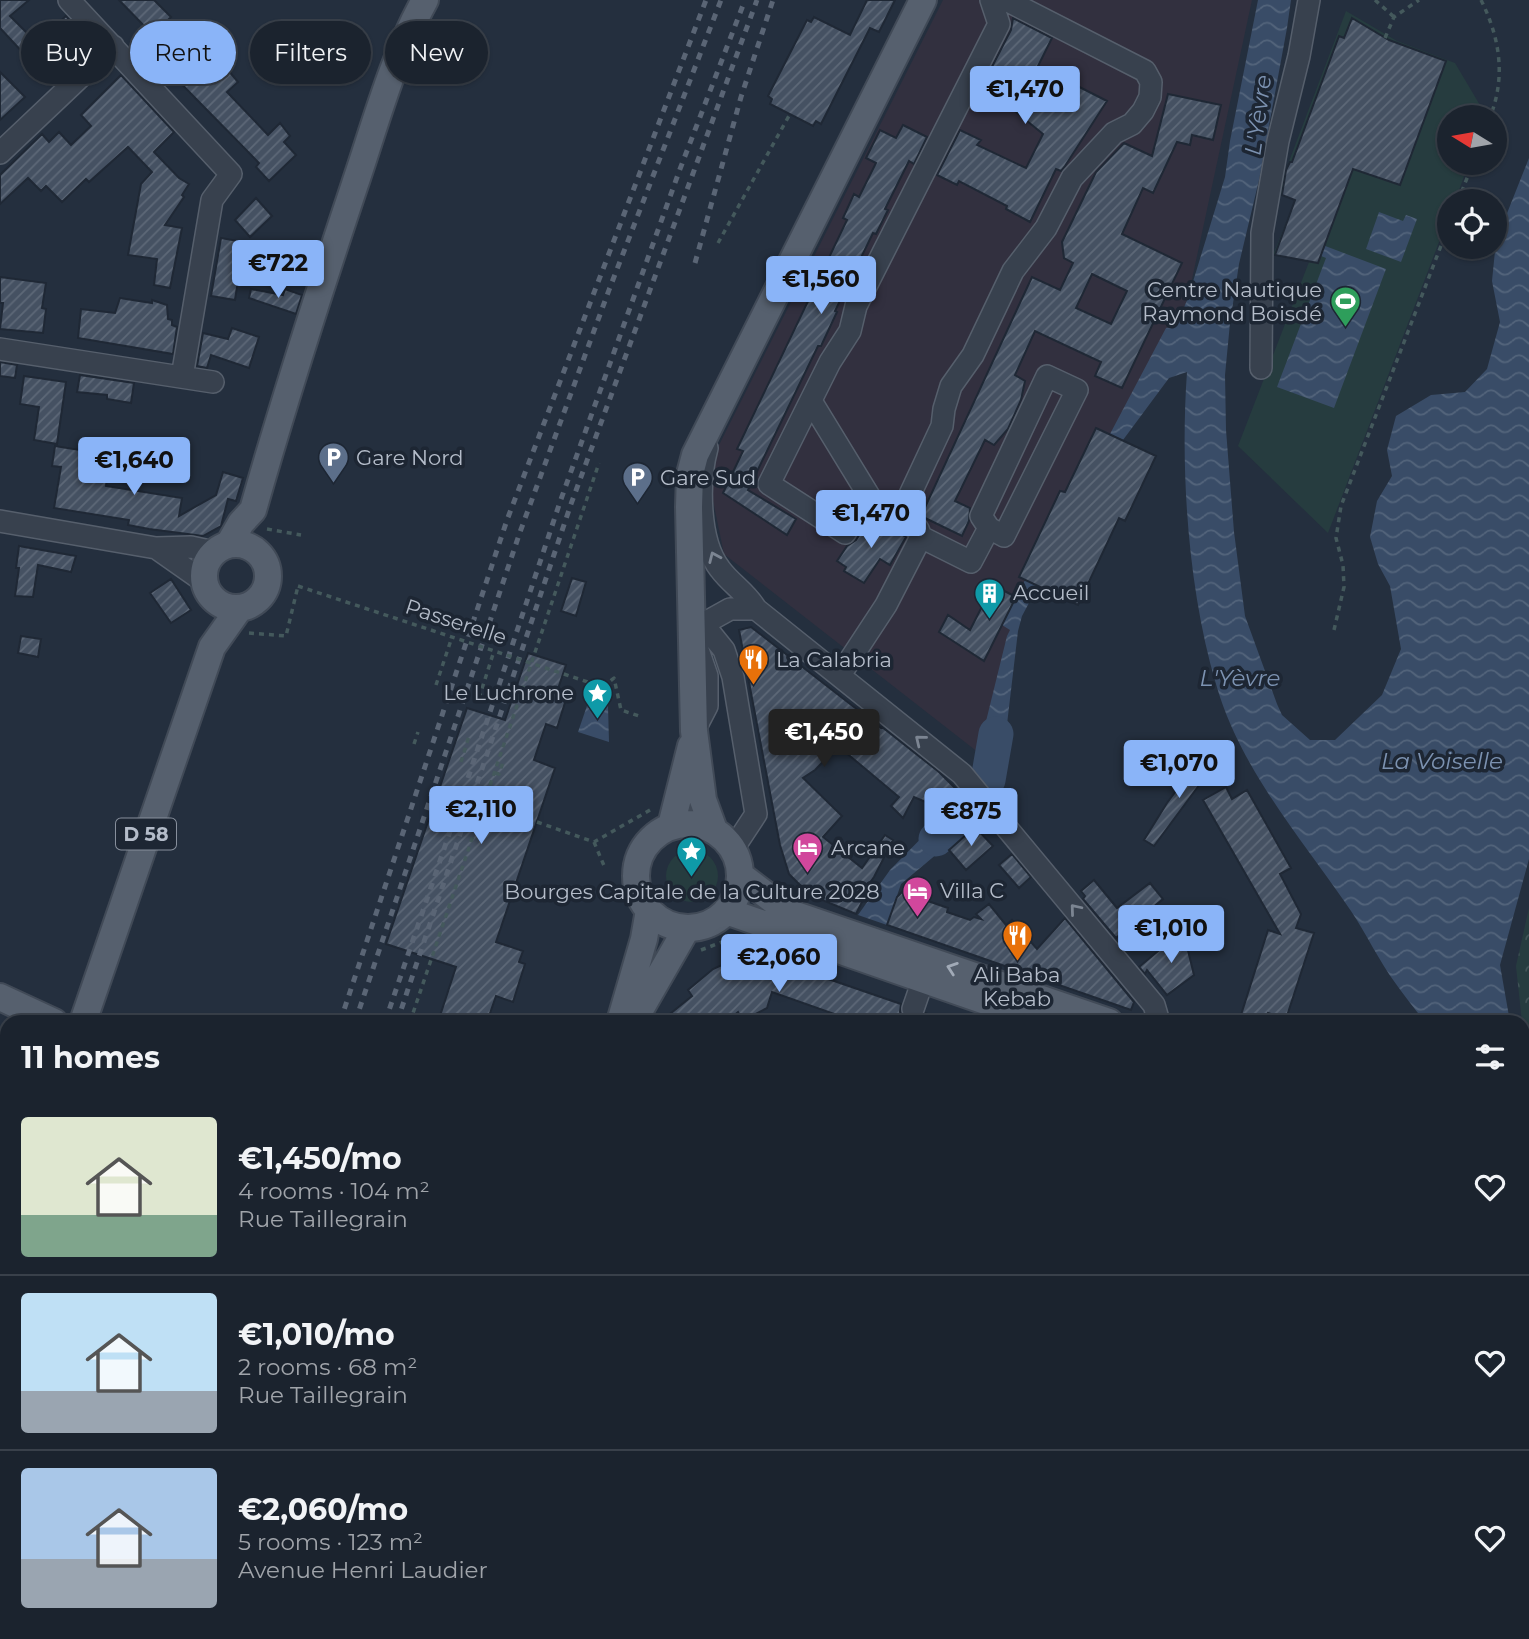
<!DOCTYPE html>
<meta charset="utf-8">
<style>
:root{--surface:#1b232e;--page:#242b36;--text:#f1f3f6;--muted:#a0a4aa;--line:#39404a;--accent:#8ab4f8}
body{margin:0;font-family:Montserrat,sans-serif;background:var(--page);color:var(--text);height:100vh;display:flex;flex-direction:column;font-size:26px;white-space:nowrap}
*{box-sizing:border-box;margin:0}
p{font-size:23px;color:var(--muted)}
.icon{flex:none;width:38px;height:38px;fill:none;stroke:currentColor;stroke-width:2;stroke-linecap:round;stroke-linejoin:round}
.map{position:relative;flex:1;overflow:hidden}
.side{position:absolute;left:0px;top:1015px;width:1530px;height:625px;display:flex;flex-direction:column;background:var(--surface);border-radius:21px 21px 0 0;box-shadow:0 2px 5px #0004,0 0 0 2px var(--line)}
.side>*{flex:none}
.guide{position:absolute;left:21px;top:21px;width:700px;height:63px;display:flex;gap:14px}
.needle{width:46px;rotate:281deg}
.tools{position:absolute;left:1437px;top:105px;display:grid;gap:14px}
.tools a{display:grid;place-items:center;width:70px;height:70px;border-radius:50%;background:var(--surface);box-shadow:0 2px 5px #0004,0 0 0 2px var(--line);font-size:35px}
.price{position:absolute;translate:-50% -60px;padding:0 16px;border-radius:7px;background:var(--accent);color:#111;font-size:23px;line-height:46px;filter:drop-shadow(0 2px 4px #0008)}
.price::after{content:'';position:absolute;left:50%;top:42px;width:21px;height:16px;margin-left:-10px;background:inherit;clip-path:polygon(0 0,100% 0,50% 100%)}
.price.selected{background:#222;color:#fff}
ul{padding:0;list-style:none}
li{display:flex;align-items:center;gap:21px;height:175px;padding:0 21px}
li+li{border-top:2px solid var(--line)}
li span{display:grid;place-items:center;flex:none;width:196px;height:140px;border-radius:7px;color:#555}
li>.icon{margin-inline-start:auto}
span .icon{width:84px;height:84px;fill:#fffc;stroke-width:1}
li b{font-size:30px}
h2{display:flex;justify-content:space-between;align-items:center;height:84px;padding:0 21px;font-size:30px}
.chip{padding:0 24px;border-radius:32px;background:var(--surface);box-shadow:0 2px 5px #0004,0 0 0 2px var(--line);font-size:24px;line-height:63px}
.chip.selected{background:var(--accent);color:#111}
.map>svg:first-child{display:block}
.medical{fill:#32303f}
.grass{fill:#263c3f}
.park{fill:url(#park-crowns)}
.water{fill:url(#water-waves)}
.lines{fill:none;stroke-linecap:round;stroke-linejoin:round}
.river{stroke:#394c67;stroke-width:35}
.building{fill:url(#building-hatch);stroke:#1f2835;stroke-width:2;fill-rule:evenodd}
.minor-casing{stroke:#565f6c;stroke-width:24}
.major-casing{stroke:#414a57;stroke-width:30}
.path{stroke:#44595c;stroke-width:3.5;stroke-dasharray:5 5;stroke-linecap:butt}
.minor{stroke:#38414e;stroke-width:21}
.major{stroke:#56606e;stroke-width:26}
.rail{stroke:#5a6575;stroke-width:5;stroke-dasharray:7 7;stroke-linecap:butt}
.path-bridge{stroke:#44595c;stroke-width:3.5;stroke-dasharray:5 5;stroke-linecap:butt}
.oneway{stroke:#7c8592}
.oneway2{stroke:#a1aab7}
.labels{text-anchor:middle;stroke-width:7;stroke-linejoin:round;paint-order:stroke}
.shield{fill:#1d2633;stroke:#878f9c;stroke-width:2}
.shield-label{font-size:19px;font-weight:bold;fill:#b4bcc9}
.poi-label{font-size:21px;fill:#b4bcc9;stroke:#1d2633;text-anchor:start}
.street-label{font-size:21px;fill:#b4bcc9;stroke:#1d2633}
.water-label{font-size:23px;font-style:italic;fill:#7c92b1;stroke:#1d2633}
</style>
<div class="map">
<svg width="1529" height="1639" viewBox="0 0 1529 1639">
<defs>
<pattern id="park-crowns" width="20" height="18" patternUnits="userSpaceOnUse" patternTransform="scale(1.75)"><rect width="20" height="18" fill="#263c3f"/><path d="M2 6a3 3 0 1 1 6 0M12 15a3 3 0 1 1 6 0" fill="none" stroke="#435659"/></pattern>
<pattern id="water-waves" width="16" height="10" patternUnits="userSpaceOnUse" patternTransform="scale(1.75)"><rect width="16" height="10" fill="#394c67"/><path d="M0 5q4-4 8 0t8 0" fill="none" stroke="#53647b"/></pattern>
<pattern id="building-hatch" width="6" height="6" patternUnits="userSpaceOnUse" patternTransform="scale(1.75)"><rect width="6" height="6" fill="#455162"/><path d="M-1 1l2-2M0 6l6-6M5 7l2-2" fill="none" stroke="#5d6877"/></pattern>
</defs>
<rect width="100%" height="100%" fill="#242f3e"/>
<path class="medical" d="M943 0H1252L1188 298 1176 327 1110 434 1156 456 1125 521 1119 519 1078 605 1025 580 1003 624 1011 629 979 753 724 554 710 486 718 447Z"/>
<path class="grass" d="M1346 11 1397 41 1455 63 1487 117H1449V163H1469L1455 201H1449V216L1328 533 1238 446 1309 262 1273 255 1295 200 1277 193Z
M666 876a26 26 0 1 1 52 0a26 26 0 1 1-52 0Z"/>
<path class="park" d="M1529 908V1049H1525L1516 966Z"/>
<path class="water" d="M1258 0H1291L1287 28 1259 180 1239 264 1230 323 1225 375 1226 430 1234 532 1245 616 1277 704 1282 715 1310 740H1335L1382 695 1401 649 1390 586 1378 564 1370 537 1377 501 1392 476 1387 450 1396 416 1431 395 1465 392 1487 369 1500 322 1492 281 1496 241 1529 158V859L1500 965 1510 1022H1425C1415 1009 1405 997 1396 984 1379 961 1367 935 1351 911 1302 839 1240 769 1216 684 1188 590 1180 469 1187 372L1169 378 1123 440 1110 434 1166 328 1176 326 1188 298 1225 177 1230 141Z
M1379 212 1403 221 1406 215 1417 219 1401 262 1366 249Z
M1320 244 1386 269 1334 408 1277 387 1326 258 1316 254Z
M1025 580 1038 586 1022 616 1018 631 999 792 975 766 1007 636 1010 630 1002 625Z
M589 700 608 706 609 742 578 732Z
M958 790 981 817 901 884 887 925 858 915 890 870 948 811Z
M1522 1254 1527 1270 1529 1289V1586L1522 1570Z"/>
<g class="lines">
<path class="river" d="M936 839 971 806 988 780 996 734
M0 1161 7 1159"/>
</g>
<path class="building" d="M0 0H29L10 16 37 43 66 16 78 29 74 32 90 48 52 84 0 28Z
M119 0H154L171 17 153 35Z
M867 0H895L879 32 870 28 821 124 816 121 813 126 770 104 772 99 768 96 807 20 811 22 814 17 850 35Z
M1013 18 1052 38 1038 66 1107 101 1065 166 1061 171 1056 169 1030 222 1006 209 1007 206 959 181 957 185 937 175 960 130 981 140 977 145 1026 168 1043 134 994 94 981 88 1011 30Z
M1352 18 1389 40 1446 61 1400 185 1353 169 1318 263 1275 255 1295 200 1282 195 1286 170 1290 162H1292L1339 36 1344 38Z
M172 42 215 83 228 70 238 82 227 92 268 135 280 123 290 136 284 142 296 155 269 181 256 167 259 163 156 58Z
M0 72 25 97 0 120Z
M121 75 174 132 154 152 179 178 189 184 182 195 184 197 165 225 182 228 170 288 154 285 157 259 128 255 141 184 152 172 128 147 89 182 86 179 62 202 46 186 41 191 28 178 0 204V175L42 134 49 142 59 132 71 145 91 126 81 115Z
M1168 94 1221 105 1213 140 1192 135 1190 145 1177 142 1153 193 1143 188 1122 234 1182 263 1122 388 1095 376 1101 362 1035 331 1015 375 1025 381 1021 400 1008 429 994 445 985 440 955 501 970 508 969 521 962 536 925 518 921 516 1032 277 1060 290 1073 263 1064 258 1062 242 1096 172 1124 143 1152 156ZM1092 274 1127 291 1111 324 1076 308Z
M903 125 927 137 914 164 909 161 885 209 888 210 876 234 873 233 835 311 837 312 821 346H818L748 490 796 519 787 535 723 493 743 451 737 449 847 220 843 218 854 194 859 197 876 163 866 158 880 130 896 138Z
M256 198 272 216 250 237 235 220Z
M221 238 244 242 235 300 211 296Z
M0 277 46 283 42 308 46 309 43 333 0 329 3 303H0Z
M251 289 283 295 285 289 302 295 296 314 249 298Z
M120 298 152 303V300L167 305 168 319 172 320V325L177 327 173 354 78 338 81 309 115 313Z
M232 328 259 337 249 368 211 355 207 368 197 366 203 333 228 339Z
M0 362 17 365 15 378 0 376Z
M80 375 134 383 131 403 107 399V395L77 392Z
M24 376 66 382 57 444 34 440 39 407 20 404Z
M1096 428 1156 456 1125 521 1119 518 1078 605 1019 577 1060 491 1065 492Z
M55 446 111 455 106 486 182 498 179 516 216 495 223 472 243 478 236 501 228 499 221 526 203 536 149 529 128 525 129 520 54 508 61 467 52 466Z
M870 517 906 537 890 565 880 559 864 583 844 571 846 567 837 561 847 546 856 540Z
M19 546 76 556 71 572 38 565 33 597 15 596 19 568H16Z
M572 578 586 582 576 616 561 611Z
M171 579 191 610 171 623 150 593Z
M993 585 1016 597 984 661 939 632 948 615 970 630Z
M751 627 881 728 882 727 939 772 958 791 949 809 936 795 928 803 914 797 903 818 891 806 899 797 838 746 815 770 803 778 842 816 823 837 862 868 885 835 893 840 874 877 859 898 863 900 856 914 810 895 789 874 780 845 739 630Z
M21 636 41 639 38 657 18 653Z
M528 653 566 665 558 689 568 693 557 728 546 724 534 760 555 768 496 942 523 951 519 962 525 964 513 1002 496 996 487 1022H438L456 967 386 944 467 708 505 720Z
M1202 756 1214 765 1154 846 1144 840 1167 803Z
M1226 787 1232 799 1247 790 1291 868 1280 874 1301 914 1296 928 1314 933 1286 1019 1268 1013 1265 1022H1261L1241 1015 1268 930 1280 934 1203 800Z
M975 827 993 846 966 870 949 850Z
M1012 854 1031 877 1019 888 999 865Z
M1094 880 1117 908 1150 883 1163 899 1116 938 1083 899 1085 896 1081 891Z
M902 892 948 908 947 912 970 920 974 917 981 919 976 914 989 904 1006 925 1012 920 1037 949 1065 918 1134 1002 1131 1010 887 925 897 897Z
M1183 930 1194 975 1167 995 1147 970 1145 974 1139 967Z
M746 954 784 956 782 963 901 1004 900 1012 908 1021 916 1022 925 1013 944 1020V1022H857L772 992 767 1008 742 1021 738 1012 726 1022H660L692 996 688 990 713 969Z"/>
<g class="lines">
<defs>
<path id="minor" d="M69 0 231 174 212 200 182 377
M0 153 113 46
M0 349 213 382
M1261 368 1262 233 1278 141 1299 56 1309 0
M811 401 874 504 918 529 921 537 886 605 840 675
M707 448C698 481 698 541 720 569 731 584 747 593 756 609L962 774 1154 1005 1159 1022
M865 500 845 533 769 484 830 362 850 331 856 306 999 24 991 0
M899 518 942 426 944 409 951 386 973 355 1013 271 1046 228 1072 178 1114 133 1132 124 1143 111 1150 97 1151 82 1145 71 1006 0
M0 521 156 548 191 547 214 552
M921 537 971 562 989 528 981 516 1047 376 1077 390 1004 536 989 528
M156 548 203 581
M692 624H703L730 609H756
M703 624 724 650 733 677 756 814 733 849
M694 731 707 706V676L696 644
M913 1009 923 980
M1306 1633 1313 1639
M416 1639 417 1633
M1138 1639 1142 1633"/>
<path id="major" d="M204 576a32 32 0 1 1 64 0a32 32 0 1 1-64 0Z
M229 544 241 523 253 510C284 400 319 292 355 184 376 122 393 57 425 0
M636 876a52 52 0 1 1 104 0a52 52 0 1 1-104 0Z
M671 826 691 746
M714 830 703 800 694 731 689 507 690 474 695 455 923 0
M740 875 790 913 1109 1022
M726 911 1046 1022
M0 997 54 1022
M83 1022 212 647 239 609
M620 1022 644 939 649 910
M633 1022 687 928
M1522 1161 1529 1150
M1522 1202 1529 1213
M460 1639V1633"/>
</defs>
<use href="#minor" class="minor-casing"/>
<use href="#major" class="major-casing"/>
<path class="path" d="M1375 0 1394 17
M1481 0C1500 38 1506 77 1490 117
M1385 38 1394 17 1419 0
M1458 201 1473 163
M718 243 790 114
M267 529 301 535
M1334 630 1344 587 1343 565 1336 538 1341 506 1449 225
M249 633 286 636 298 586
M436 685 452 637
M603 687 614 678 621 710 639 716
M479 698 494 651
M414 744 418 732
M461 762 469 736
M495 773 499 774 503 762
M537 822 594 842 650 810
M594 842 605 868
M701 950 733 938
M410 1022 599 463
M749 1633 750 1639"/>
<use href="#minor" class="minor"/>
<use href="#major" class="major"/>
<path class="rail" d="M695 263 741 97 773 0
M468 778 560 502 680 169 745 0
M340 1022 507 520 706 0
M355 1022 520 532 609 290 721 0
M385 1022 458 808
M397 1022 571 504 757 0
M140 1639 142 1633
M154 1639 156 1633
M174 1639 176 1633
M189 1639 191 1633
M201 1639 203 1633"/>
<path class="path-bridge" d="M298 586 603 687"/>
</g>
<defs><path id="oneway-chevron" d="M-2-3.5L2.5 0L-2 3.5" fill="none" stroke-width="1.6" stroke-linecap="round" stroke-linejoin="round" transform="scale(1.75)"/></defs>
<g class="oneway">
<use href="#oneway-chevron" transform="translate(714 557) rotate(-114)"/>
<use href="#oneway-chevron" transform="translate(920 740) rotate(-141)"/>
<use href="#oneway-chevron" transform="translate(1075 909) rotate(-130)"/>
</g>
<use class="oneway2" href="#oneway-chevron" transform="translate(952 968) rotate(-161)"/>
<defs>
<symbol id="stadium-pin" viewBox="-11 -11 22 30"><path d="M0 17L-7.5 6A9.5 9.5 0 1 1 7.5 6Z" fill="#2e9e5b" stroke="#1d2633"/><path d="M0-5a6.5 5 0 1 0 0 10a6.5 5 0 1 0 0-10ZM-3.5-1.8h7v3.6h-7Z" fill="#fff"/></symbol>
<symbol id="parking-pin" viewBox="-11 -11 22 30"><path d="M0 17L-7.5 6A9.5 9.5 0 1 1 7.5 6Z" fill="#5c6f8a" stroke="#1d2633"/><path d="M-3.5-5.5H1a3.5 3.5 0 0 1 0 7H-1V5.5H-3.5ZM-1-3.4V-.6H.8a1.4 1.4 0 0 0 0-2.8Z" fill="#fff"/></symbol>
<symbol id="building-pin" viewBox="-11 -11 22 30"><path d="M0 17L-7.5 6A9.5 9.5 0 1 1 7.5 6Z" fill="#0f9aa8" stroke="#1d2633"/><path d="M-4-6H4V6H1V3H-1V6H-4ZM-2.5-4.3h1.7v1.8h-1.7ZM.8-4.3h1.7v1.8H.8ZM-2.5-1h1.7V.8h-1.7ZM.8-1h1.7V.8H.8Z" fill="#fff"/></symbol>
<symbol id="restaurant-pin" viewBox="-11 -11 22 30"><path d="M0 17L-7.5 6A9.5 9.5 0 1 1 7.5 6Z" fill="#e8710a" stroke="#1d2633"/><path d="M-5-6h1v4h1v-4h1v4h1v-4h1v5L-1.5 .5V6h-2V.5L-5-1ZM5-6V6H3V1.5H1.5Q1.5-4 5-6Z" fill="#fff"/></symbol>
<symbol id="sight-pin" viewBox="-11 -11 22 30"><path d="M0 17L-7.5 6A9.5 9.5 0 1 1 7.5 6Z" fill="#0f9aa8" stroke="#1d2633"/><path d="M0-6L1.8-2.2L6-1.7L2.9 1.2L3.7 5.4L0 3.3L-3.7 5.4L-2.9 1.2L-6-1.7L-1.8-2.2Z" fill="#fff"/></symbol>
<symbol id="hotel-pin" viewBox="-11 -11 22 30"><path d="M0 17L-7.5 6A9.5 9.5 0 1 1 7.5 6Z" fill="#d1479c" stroke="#1d2633"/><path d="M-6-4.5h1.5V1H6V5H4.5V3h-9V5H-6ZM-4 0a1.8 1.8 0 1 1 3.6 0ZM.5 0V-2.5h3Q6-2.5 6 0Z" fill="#fff"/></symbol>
</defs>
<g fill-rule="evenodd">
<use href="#stadium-pin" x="1328" y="284" width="35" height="47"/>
<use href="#parking-pin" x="316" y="440" width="35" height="47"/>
<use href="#parking-pin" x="620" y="460" width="35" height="47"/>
<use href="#building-pin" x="972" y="576" width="35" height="47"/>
<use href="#restaurant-pin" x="736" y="642" width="35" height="47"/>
<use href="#sight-pin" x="580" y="676" width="35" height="47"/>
<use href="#hotel-pin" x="790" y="830" width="35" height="47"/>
<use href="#sight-pin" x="674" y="834" width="35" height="47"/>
<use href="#hotel-pin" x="900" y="874" width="35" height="47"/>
<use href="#restaurant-pin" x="1000" y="918" width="35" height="47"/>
</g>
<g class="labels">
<rect class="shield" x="116" y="818.5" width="60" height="31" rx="5"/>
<g class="shield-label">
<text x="146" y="841">D 58</text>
</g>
<g class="poi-label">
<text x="1322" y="297" text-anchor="end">Centre Nautique<tspan x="1322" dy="24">Raymond Boisdé</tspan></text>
<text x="356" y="465">Gare Nord</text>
<text x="660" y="485">Gare Sud</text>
<text x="1013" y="600">Accueil</text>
<text x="776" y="667">La Calabria</text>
<text x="574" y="700" text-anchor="end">Le Luchrone</text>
<text x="831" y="855">Arcane</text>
<text x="940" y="898">Villa C</text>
<text x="692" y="899" text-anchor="middle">Bourges Capitale de la Culture 2028</text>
<text x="1017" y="982" text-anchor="middle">Ali Baba<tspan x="1017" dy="24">Kebab</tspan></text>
</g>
<g class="street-label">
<text transform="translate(456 622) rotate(18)" y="7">Passerelle</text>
</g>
<g class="water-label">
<text transform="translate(1258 115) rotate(-82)" y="8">L'Yèvre</text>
<text x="1240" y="686">L'Yèvre</text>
<text x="1442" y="769">La Voiselle</text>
</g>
</g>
</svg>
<div class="tools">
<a><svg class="needle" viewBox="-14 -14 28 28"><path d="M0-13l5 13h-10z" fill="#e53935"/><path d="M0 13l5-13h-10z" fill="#a0a4aa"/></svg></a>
<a><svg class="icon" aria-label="locate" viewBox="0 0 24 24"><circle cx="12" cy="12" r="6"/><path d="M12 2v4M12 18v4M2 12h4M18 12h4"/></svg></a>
</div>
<b class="price" style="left:1025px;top:126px">€1,470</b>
<b class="price" style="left:278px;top:300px">€722</b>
<b class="price" style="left:821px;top:316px">€1,560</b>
<b class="price" style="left:134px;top:497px">€1,640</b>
<b class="price" style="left:871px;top:550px">€1,470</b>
<b class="price selected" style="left:824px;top:769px">€1,450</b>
<b class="price" style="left:1179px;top:800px">€1,070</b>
<b class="price" style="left:481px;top:846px">€2,110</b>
<b class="price" style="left:971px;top:848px">€875</b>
<b class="price" style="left:1171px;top:965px">€1,010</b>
<b class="price" style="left:779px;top:994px">€2,060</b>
<div class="guide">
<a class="chip">Buy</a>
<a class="chip selected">Rent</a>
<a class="chip">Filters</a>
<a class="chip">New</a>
</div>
<section class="side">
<h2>11 homes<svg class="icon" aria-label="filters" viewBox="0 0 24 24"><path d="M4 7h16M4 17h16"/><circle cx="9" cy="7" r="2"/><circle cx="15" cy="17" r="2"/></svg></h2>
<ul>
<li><span style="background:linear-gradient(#dfe7d0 70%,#7fa58c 0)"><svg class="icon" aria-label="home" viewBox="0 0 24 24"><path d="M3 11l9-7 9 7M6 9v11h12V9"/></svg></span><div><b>€1,450/mo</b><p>4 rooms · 104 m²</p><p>Rue Taillegrain</p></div><svg class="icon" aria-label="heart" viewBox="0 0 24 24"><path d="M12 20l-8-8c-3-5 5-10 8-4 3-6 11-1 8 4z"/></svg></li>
<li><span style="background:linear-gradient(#bfe0f5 70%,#9aa5b1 0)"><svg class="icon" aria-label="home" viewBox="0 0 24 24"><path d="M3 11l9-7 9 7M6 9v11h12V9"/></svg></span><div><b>€1,010/mo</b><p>2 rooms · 68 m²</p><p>Rue Taillegrain</p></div><svg class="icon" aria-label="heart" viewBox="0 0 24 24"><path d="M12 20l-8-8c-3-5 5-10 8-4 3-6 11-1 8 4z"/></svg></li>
<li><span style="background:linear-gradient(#a9c7e8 65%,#9aa5b1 0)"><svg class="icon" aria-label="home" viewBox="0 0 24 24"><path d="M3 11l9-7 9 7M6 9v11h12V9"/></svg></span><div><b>€2,060/mo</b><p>5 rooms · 123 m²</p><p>Avenue Henri Laudier</p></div><svg class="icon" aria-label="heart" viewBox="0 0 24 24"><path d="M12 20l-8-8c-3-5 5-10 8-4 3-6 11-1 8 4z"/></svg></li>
</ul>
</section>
</div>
